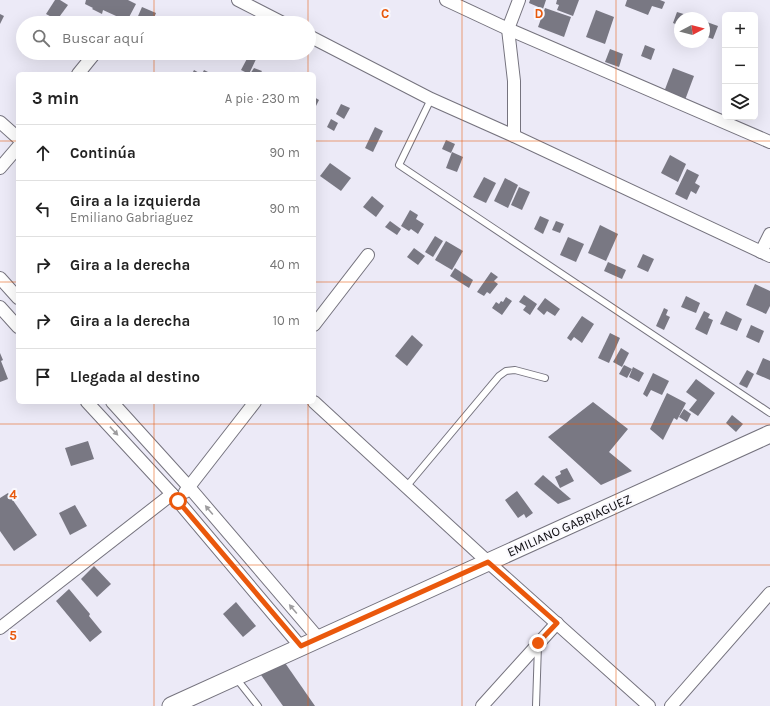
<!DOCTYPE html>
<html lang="es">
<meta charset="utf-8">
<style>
:root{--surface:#fff;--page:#f6f6f6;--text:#222;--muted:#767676;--line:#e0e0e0}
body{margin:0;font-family:Karla,sans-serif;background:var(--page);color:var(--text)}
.controls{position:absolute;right:12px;top:12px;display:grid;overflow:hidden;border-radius:6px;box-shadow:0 4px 16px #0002}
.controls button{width:36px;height:36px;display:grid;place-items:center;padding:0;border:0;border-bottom:1px solid var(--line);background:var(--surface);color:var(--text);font:20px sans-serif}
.compass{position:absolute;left:674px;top:12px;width:36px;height:36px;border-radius:50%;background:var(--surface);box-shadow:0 4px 16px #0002;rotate:83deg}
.stop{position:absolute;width:12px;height:12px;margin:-9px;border:3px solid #ea580c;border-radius:50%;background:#fff}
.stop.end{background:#ea580c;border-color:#fff;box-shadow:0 1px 4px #0008}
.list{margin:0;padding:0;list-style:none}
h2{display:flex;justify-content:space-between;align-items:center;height:52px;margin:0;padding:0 16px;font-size:17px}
h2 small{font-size:13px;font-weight:400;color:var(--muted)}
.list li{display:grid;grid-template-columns:26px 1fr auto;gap:12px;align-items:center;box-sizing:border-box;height:56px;padding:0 16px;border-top:1px solid var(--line)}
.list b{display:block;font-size:15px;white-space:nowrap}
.list p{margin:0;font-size:13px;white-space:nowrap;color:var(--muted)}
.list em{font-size:13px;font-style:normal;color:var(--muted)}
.icon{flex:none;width:22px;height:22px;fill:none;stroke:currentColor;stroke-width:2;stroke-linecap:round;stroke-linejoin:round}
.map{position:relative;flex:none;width:770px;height:706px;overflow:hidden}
.search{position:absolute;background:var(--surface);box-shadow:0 4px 16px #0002;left:16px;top:16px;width:300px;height:44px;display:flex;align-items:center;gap:10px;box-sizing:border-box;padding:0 14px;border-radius:22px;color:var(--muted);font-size:15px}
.panel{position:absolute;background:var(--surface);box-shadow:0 4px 16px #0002;left:16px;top:72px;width:300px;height:332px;border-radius:6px}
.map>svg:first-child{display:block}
.building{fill:#797883}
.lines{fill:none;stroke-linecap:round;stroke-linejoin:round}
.lane-casing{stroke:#75737e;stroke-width:8}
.street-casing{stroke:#75737e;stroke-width:14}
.secondary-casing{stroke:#75737e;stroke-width:19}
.lane{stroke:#fff;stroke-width:6}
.street{stroke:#fff;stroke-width:12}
.secondary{stroke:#fff;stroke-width:17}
.oneway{fill:#9e9d9f}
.route{stroke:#ea580c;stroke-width:5}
.grid{fill:none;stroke:#e8590c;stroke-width:1;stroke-opacity:0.55}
.labels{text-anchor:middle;stroke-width:4;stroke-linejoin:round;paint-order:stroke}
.street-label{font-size:13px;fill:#0c0b0f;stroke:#f9f8fd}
.grid-label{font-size:13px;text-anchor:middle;font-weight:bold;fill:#e8590c;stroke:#f9f8fd;stroke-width:4;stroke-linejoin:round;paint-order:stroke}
</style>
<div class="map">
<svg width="770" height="706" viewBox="0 0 770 706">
<rect width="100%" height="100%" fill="#eceaf7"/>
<g class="building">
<path d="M55,0H60L68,5L57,20L46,14Z"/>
<path d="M86,0H128L136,4L127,21L103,10L102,14L92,9L93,8L85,4Z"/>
<path d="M530,0H546L543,9L529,3Z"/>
<path d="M557,0H579L573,16L557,10L559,5L556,4Z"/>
<path d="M627,0H660L665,2L662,9L652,6L648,15L625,6Z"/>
<path d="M142,7L156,13L152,23H135Z"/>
<path d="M545,8L571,17L564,37L538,27Z"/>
<path d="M596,10L614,17L605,44L586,37Z"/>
<path d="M677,12L687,15L686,18H680V26L673,23Z"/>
<path d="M0,14L4,16L0,24Z"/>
<path d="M175,17L189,23H172Z"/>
<path d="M704,21L718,26L713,39L704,36Z"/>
<path d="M645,45L655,49L651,60L641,56Z"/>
<path d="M610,49L623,54L619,67L605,62Z"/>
<path d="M250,53L257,57L249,74H244L245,72L241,70Z"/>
<path d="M254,68L262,71L260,74H250Z"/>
<path d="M673,68L694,76L685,100L664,92Z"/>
<path d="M194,70L201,74H192Z"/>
<path d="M204,70L212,74H202Z"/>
<path d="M314,97L319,100L314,110Z"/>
<path d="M341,104L350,108L344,119L336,114Z"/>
<path d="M331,119L338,123L334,131L327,127Z"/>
<path d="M375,127L383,131L373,152L365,148Z"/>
<path d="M446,140L455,144L451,153L442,149Z"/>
<path d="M452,152L463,157L457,172L446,168Z"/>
<path d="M670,155L686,164L678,182L661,173Z"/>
<path d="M330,163L351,178L341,191L320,176Z"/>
<path d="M687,169L699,175L695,183L700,186L696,194L691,191L687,200L675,194Z"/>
<path d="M484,177L496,183L486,203L473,197Z"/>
<path d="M505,178L518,185L508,208L494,201Z"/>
<path d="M519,187L530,192L522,210L511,205Z"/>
<path d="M372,196L384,206L376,217L363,207Z"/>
<path d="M410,210L418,215L416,219L424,224L418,234L411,229L409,231L401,226Z"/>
<path d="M540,216L549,220L543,234L534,229Z"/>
<path d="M390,221L401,229L397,235L385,227Z"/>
<path d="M556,221L564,224L560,233L552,230Z"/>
<path d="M600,225L618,234L606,261L588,253Z"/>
<path d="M435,236L443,241L433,257L425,252Z"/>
<path d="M568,237L584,244L576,262L560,255Z"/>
<path d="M446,241L463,251L452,270L435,260Z"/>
<path d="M414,248L425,256L418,265L407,257Z"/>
<path d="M643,254L654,259L648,272L637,267Z"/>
<path d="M608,262L626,270L622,279L604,271Z"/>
<path d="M455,268L473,280L469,288L450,276Z"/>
<path d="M491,272L498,277L494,281L498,284L490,294L487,292L484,296L477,292Z"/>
<path d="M755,284L770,291V306L766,314L746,305Z"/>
<path d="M524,295L537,304L530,315L523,310L526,306L519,302Z"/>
<path d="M686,296L700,303L696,313L681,307Z"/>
<path d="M506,297L512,301L502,315L492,308L496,302L499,304L501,301L503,302Z"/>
<path d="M545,298L560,309L555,316L547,311L544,315L537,309Z"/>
<path d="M664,308L668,310L666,315L670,317L664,330L656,326Z"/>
<path d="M704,311L710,314L708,318L713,320L707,335L695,329Z"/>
<path d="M726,311L742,319L737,331L720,324Z"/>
<path d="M582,316L594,324L582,343L574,337L571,341L567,338Z"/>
<path d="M751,325L764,331L759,343L746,337Z"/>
<path d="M610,333L620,338L609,363L598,358Z"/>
<path d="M412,335L423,345L407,366L395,356Z"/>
<path d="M621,348L629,353L622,367L613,362Z"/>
<path d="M0,353L3,360L1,361L8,379L0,382Z"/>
<path d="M763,358L770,361V380L756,374Z"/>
<path d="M624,365L632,369L627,378L619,374Z"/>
<path d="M633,367L644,373L639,382L629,377Z"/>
<path d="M747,370L754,374L747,388L739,384Z"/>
<path d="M653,373L669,381L662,395L651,390L647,397L643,394Z"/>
<path d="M696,379L715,393L698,416L689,410L697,400L686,392Z"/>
<path d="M667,393L686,403L677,420L674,418L663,440L650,429Z"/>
<path d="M593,402L628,429L609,452L632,471L601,485L548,437Z"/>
<path d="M684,409L691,414L687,422L679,417Z"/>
<path d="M732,415L743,424L736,432L726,423Z"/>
<path d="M88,441L94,459L71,466L65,448Z"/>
<path d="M567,468L574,481L560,488L555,477L561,474L560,471Z"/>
<path d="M543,475L571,499L558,504L534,484Z"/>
<path d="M517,491L533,513L526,518L524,514L518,518L505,500Z"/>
<path d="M8,493L37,535L14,551L0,531V498Z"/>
<path d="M75,505L87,526L70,535L59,513Z"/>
<path d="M94,566L111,584L97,597L81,579Z"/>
<path d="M69,589L90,614L89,616L102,632L90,642L56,601Z"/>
<path d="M236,602L256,626L243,637L223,614Z"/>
<path d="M283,660L315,706H283L261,675Z"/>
</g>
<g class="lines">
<g class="lane-casing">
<g id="lane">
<path d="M431,99L399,165L770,413"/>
<path d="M406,487L499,376L506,371L515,370L545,378"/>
<path d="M236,678L258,706"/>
<path d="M536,706L538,645"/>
</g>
</g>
<g class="street-casing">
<g id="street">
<path d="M238,0L283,23"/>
<path d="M446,0L508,29L770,142"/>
<path d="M309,36L431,99L514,136L770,256"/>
<path d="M78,74L95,53"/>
<path d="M0,122L18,138"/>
<path d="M514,136V81L508,29L519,0"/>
<path d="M0,168L18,147"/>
<path d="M761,252L770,234"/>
<path d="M0,278L18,298"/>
<path d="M0,307L18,327"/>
<path d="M314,325L368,255"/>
<path d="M87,402L172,494L301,647"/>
<path d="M112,402L189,487L319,639"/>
<path d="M314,402L488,562L649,706"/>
<path d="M185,492L255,402"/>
<path d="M0,628L172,494"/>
<path d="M482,706L557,623"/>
<path d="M671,706L770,593"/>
</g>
</g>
<g class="secondary-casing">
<path id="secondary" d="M171,706L770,434"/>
</g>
<use href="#lane" class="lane"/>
<use href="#street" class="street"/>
<use href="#secondary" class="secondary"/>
</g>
<defs><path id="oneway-solid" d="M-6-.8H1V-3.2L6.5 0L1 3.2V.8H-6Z"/></defs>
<g class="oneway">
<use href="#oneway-solid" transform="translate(114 431) rotate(47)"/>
<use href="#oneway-solid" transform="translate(209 510) rotate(-130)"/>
<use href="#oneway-solid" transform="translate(293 609) rotate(-130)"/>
</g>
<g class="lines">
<path class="route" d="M178,501L301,646L488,562L557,623L538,643"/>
</g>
<path class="grid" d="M154,0V23M308,0V23M462,0V706M616,0V706M154,53V74M308,53V74M0,141H18M314,141H770M0,282H18M314,282H770M154,402V706M308,402V706M0,424H770M0,565H770"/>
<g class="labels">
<g class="street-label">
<text transform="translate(569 525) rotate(-24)" y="5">EMILIANO GABRIAGUEZ</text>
</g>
</g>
<g class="grid-label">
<text x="385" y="18">C</text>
<text x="539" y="18">D</text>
<text x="13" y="499">4</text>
<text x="13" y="640">5</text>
</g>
</svg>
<div class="controls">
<button>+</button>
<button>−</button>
<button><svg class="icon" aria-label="layers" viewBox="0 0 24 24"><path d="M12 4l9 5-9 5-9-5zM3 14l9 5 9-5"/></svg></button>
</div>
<svg class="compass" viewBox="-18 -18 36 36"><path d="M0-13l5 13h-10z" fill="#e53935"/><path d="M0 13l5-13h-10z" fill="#767676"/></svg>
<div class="stop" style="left:178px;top:501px"></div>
<div class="stop end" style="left:538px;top:643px"></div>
<div class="search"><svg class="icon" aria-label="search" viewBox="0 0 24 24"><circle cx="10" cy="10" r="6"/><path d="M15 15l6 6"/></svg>Buscar aquí</div>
<section class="panel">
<h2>3 min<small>A pie · 230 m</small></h2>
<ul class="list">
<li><svg class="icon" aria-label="ahead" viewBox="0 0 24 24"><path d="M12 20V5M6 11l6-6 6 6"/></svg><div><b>Continúa</b></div><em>90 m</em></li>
<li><svg class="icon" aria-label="left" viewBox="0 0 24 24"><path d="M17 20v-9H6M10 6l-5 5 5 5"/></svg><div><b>Gira a la izquierda</b><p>Emiliano Gabriaguez</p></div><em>90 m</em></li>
<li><svg class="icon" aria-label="right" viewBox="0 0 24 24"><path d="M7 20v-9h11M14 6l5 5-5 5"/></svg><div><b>Gira a la derecha</b></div><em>40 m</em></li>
<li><svg class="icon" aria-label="right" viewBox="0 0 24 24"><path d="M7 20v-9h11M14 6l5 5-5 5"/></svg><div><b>Gira a la derecha</b></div><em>10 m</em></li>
<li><svg class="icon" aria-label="arrive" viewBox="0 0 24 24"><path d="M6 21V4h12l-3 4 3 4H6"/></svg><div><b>Llegada al destino</b></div></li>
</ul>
</section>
</div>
